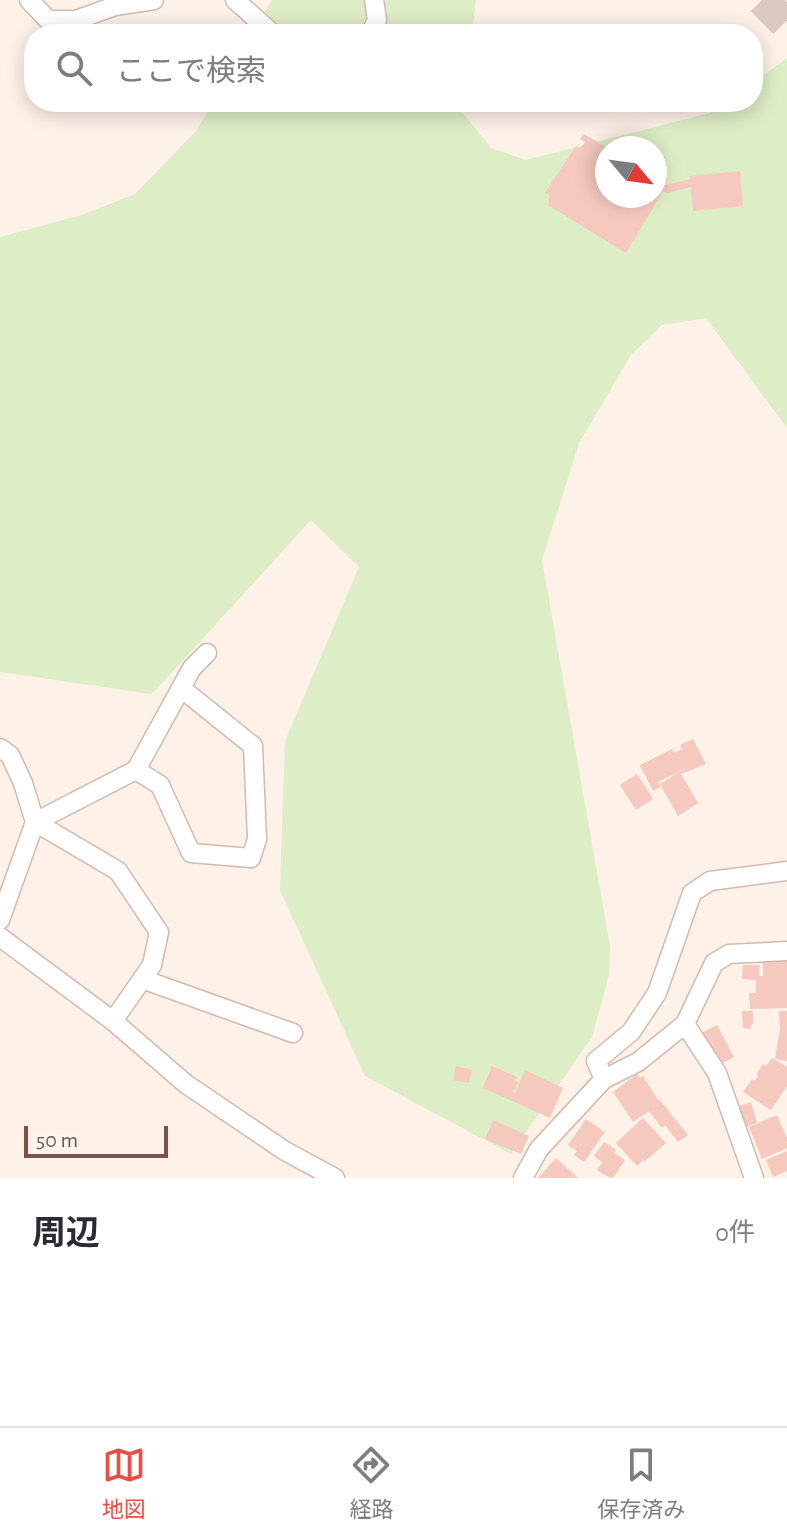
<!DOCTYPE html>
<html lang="ja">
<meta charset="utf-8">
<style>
:root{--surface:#fff;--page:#f2f2f3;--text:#2b2b33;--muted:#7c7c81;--line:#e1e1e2;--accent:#ef4c46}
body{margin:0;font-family:"Alegreya Sans","Noto Sans JP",sans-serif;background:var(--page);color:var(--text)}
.compass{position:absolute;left:595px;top:136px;width:72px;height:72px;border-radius:50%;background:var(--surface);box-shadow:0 4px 20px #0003;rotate:119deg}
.scale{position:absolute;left:24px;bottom:20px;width:144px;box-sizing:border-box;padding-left:8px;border:4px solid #7a5249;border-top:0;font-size:22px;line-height:28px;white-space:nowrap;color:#7a5249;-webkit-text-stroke:6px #fff6f0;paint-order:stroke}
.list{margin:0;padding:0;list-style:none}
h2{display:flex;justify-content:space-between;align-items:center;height:104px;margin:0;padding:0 32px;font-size:34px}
h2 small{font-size:26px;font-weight:400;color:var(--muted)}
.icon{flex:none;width:44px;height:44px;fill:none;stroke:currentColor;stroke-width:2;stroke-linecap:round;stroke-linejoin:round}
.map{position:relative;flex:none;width:787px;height:1178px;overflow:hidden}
.search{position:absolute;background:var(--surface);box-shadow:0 4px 20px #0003;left:24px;right:24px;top:24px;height:88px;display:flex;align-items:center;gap:20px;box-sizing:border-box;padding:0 28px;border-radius:32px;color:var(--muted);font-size:30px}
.sheet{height:248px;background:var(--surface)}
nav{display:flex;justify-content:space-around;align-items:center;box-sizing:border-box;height:112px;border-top:2px solid var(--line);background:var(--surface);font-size:22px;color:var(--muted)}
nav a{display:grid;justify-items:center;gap:4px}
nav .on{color:var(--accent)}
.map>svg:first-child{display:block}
.green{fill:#ddedc5;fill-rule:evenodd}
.building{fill:#f5c9be}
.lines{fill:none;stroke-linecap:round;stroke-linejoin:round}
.highway-tunnel{stroke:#ddc9c0;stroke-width:32;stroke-dasharray:32 16;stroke-linecap:butt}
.street-casing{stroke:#d4b9af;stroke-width:21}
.street{stroke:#fff;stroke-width:18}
</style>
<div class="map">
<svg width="787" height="1178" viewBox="0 0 787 1178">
<rect width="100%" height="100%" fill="#fef1e8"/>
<g class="green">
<path d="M272,0H476L472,34H252Z"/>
<path d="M787,58V428L706,318L662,325L631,355L579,443L542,560L610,946L609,975L592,1037L511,1154L365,1076L280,890L285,741L359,567L311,520L152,694L0,672V237L82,215L135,194L197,130L213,102H463L462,112L491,148L526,160L710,113L726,102H753V83ZM607,148H655V196H607Z"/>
</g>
<g class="building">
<path d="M584,134L607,148V196H655V179L666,185L690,179V176L740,171L743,206L693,211L691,187L667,193L663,191L626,253L548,205L550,195L545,193L576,146L581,148L585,142L580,139Z"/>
<path d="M693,739L706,764L681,774L698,803L678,816L660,784L686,768L658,782L661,787L653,791L640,765L672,749L674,753L682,749L680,745Z"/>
<path d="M637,774L653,799L636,810L620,785Z"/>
<path d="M763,961H787V1008L750,1009L749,993H756V980L742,979L743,965H760L759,976H763Z"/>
<path d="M742,1011H753V1023L750,1029L743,1028Z"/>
<path d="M779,1011H787V1061L775,1059L780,1029Z"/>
<path d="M717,1025L734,1057L719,1065L701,1033Z"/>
<path d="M772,1058L787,1067V1086L771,1110L743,1092L752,1079L755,1081L758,1076L756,1075L763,1064L766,1066Z"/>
<path d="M456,1066L472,1070L469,1083L453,1080Z"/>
<path d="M492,1066L517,1077L515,1081L518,1083L513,1092L515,1093L525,1070L563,1088L550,1118L483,1088Z"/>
<path d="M637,1074L640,1078L643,1076L658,1100L659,1099L688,1135L678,1142L665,1125L662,1128L649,1111L633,1122L613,1092Z"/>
<path d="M751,1102L757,1123L743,1128L736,1107Z"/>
<path d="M777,1115L787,1138V1148L762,1159L749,1127Z"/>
<path d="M643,1118L666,1143L644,1162L643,1160L637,1166L616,1143Z"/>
<path d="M586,1119L605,1132L584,1162L574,1155L577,1151L568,1145Z"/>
<path d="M493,1120L529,1136L521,1154L485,1139Z"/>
<path d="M604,1142L616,1150L614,1153L625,1160L613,1178H610L597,1170L602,1162L594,1156Z"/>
<path d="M787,1151V1171L773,1177L766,1160Z"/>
<path d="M556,1158L578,1178H538Z"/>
</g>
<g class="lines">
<path class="highway-tunnel" d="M762,0L787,25"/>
<g class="street-casing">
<g id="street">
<path d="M29,0L48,20H76L115,6L154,0"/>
<path d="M235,0L273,34"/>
<path d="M370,34L377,20L374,0"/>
<path d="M0,748L10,755L23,783L35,822L118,871L159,932L152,965L113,1021"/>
<path d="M136,770L160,785L191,853L251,858L257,839L253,746L181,688"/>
<path d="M0,920L35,822L136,770L192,668L207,653"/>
<path d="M0,937L113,1021L186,1084L285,1151L335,1178"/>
<path d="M142,979L293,1033"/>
<path d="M685,1024L717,1073L754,1178"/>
<path d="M604,1079L596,1061L631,1032L657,993L692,893L710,881L787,871"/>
<path d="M523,1178L539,1149L604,1079L638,1062L685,1024L714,963L729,954L787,951"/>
</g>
</g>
<use href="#street" class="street"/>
</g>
</svg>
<svg class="compass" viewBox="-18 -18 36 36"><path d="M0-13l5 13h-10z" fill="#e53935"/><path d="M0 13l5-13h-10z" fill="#7c7c81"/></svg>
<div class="scale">50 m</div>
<div class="search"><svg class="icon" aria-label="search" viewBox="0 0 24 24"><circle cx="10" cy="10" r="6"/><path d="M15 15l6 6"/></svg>ここで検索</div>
</div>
<section class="sheet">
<h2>周辺<small>0件</small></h2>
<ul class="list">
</ul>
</section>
<nav>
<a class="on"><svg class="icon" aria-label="map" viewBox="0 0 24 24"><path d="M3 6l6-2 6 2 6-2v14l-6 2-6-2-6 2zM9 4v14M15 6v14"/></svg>地図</a>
<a><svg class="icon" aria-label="directions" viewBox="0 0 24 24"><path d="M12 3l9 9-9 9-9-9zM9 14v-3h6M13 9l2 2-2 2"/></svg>経路</a>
<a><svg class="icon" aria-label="saved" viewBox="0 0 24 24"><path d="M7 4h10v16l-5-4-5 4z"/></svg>保存済み</a>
</nav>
